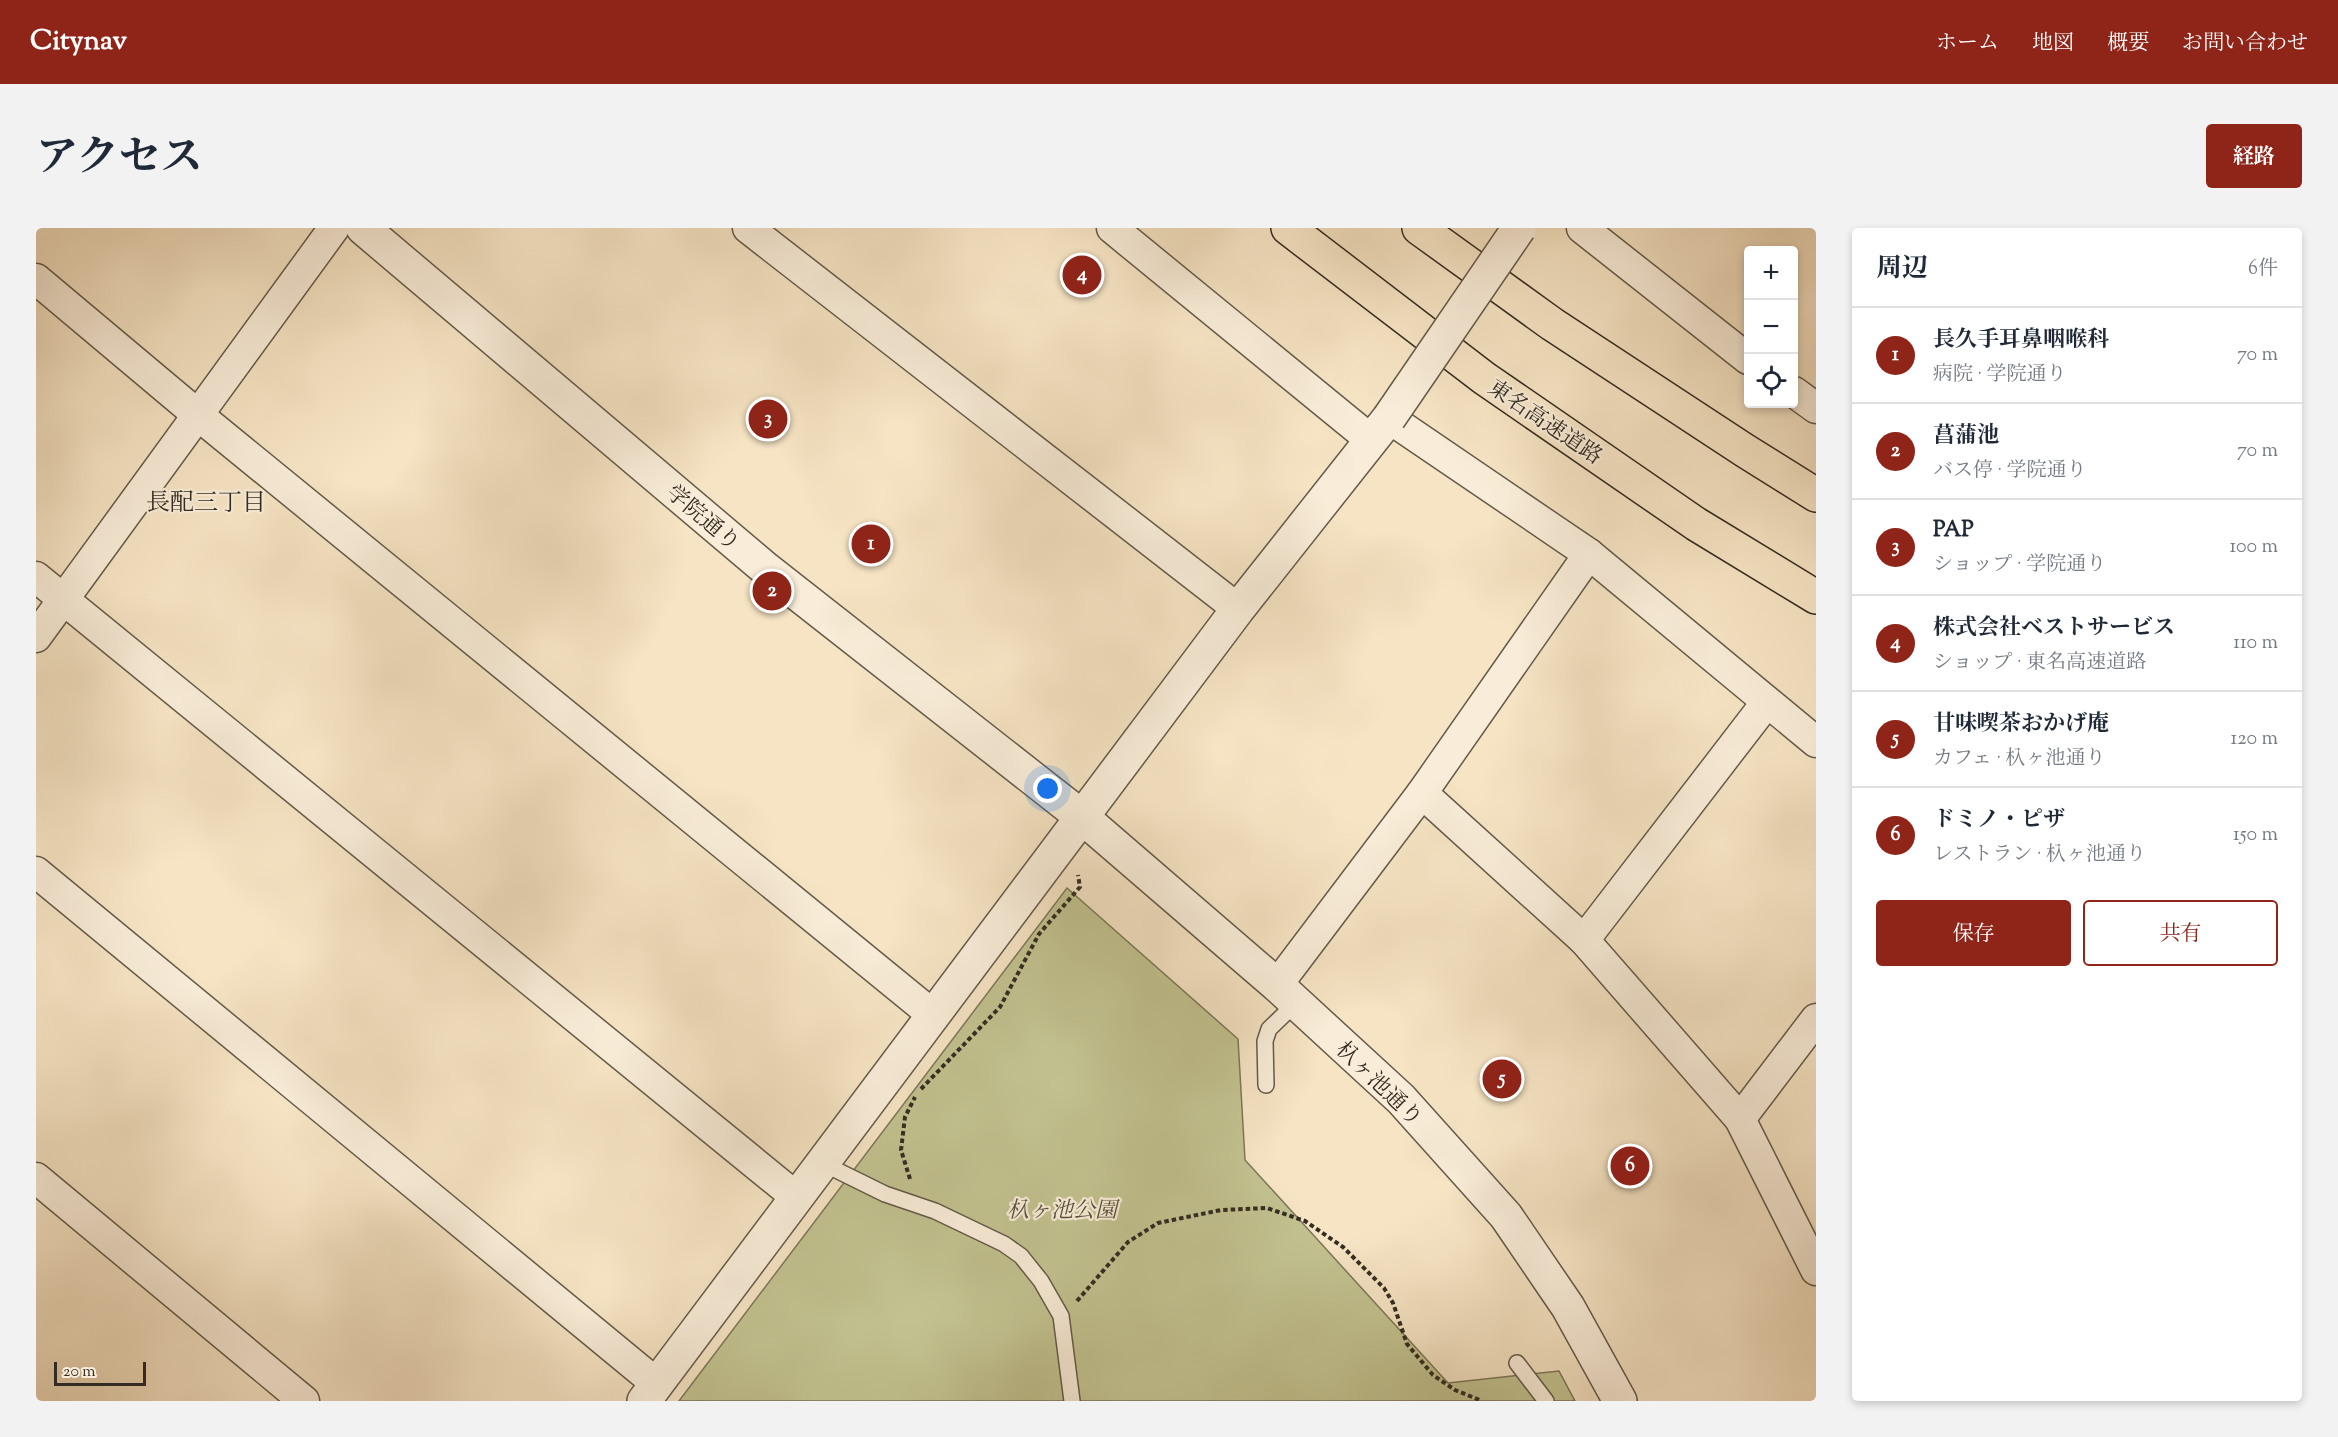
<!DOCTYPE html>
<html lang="ja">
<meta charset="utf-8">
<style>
:root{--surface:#fff;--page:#f2f2f3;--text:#1f2937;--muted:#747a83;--line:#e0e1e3;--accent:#8f2418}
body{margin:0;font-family:"Sorts Mill Goudy","Noto Serif JP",serif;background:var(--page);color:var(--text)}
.controls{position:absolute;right:18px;top:18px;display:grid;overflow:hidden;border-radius:6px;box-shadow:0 3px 9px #0003}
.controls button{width:54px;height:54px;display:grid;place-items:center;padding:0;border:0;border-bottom:2px solid var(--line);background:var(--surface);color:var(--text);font:30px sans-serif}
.scale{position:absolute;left:18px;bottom:15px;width:92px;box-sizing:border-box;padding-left:6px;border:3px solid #342c22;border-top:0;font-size:16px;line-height:21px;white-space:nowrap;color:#342c22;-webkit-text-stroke:4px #f9edd9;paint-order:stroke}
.you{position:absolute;left:1012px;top:561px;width:21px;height:21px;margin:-15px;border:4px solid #fff;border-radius:50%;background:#1a73e8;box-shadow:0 0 0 9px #1a73e833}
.badge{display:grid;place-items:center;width:39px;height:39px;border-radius:50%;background:var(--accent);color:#fff;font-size:20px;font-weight:700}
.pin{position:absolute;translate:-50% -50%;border:3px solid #fff;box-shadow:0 2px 6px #0006}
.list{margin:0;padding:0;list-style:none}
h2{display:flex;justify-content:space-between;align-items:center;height:78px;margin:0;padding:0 24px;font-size:26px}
h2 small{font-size:20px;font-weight:400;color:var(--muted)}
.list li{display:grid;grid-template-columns:39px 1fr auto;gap:18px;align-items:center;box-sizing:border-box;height:96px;padding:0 24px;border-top:2px solid var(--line)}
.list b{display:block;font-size:22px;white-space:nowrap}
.list p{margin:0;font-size:20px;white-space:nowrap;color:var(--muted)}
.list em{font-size:20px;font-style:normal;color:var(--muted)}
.actions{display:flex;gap:12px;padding:18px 24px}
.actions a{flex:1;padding:14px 0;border:2px solid var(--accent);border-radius:6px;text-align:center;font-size:21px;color:var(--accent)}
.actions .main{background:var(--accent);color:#fff}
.icon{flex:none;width:33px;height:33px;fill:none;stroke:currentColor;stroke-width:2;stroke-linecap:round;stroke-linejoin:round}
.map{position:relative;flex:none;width:1780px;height:1173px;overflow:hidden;border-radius:6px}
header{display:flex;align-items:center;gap:36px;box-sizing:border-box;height:84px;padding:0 30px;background:var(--accent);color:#fff}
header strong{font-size:28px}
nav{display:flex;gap:33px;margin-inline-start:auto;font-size:21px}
.intro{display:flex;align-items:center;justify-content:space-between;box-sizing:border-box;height:144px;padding:0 36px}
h1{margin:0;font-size:42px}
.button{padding:15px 27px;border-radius:6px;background:var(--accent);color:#fff;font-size:21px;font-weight:700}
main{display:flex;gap:36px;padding:0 36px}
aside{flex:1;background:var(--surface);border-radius:6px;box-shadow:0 3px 9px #0003}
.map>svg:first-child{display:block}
.green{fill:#c2c290;stroke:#7b7759;stroke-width:1.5}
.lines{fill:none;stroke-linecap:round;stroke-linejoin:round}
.service-casing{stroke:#645a4a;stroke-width:18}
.minor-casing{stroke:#645a4a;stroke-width:33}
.tertiary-casing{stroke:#645a4a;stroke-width:36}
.motorway-casing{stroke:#342c22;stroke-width:36}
.path{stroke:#342c22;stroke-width:4;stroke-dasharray:4.5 3;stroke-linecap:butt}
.service{stroke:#f9edd9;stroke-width:15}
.minor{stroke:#f9edd9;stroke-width:30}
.tertiary{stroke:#f9edd9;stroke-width:33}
.motorway{stroke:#f6e4c4;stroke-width:33}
.tertiary-bridge-casing{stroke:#645a4a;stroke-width:36;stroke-linecap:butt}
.tertiary-bridge{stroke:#f9edd9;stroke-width:33}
.labels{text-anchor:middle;stroke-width:4.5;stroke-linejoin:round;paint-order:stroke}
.street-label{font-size:22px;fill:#342c22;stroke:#f9edd9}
.park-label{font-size:22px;font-style:italic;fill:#58523e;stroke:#f9edd9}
.neighbourhood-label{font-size:24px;fill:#342c22;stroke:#f9edd9}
</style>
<header>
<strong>Citynav</strong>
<nav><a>ホーム</a><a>地図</a><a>概要</a><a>お問い合わせ</a></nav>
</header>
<div class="intro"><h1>アクセス</h1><a class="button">経路</a></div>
<main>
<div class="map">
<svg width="1780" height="1173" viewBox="0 0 1780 1173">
<rect width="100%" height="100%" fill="#f6e4c4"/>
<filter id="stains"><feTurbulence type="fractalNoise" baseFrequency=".00333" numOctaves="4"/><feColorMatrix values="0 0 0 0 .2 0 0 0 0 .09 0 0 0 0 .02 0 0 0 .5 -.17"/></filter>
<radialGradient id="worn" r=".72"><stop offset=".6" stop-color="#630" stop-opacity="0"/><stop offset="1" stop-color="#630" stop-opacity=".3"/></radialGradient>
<path class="green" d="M1031,660L1202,811L1209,932L1412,1155L1523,1143L1539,1173H643Z"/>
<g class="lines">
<g class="service-casing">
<g id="service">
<path d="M1230,857L1229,813L1233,801L1260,775"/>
<path d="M786,935L849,966L899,983L968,1016L985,1028L1005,1053L1025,1088L1036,1173"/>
<path d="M1481,1135L1510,1173"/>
</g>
</g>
<g class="minor-casing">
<g id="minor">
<path d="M712,0L1202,381"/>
<path d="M1076,0L1335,212"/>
<path d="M1546,0L1712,131"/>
<path d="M0,51L162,187L897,787"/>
<path d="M1758,164L1780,180"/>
<path d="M1353,190L1553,326L1780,514"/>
<path d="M0,349L760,969"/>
<path d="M0,409L298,0"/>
<path d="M1386,565L1548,712L1704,891L1780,1042"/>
<path d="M0,644L621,1156"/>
<path d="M1548,712L1731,474"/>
<path d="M1241,757L1386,565L1553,326"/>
<path d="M1704,891L1780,791"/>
<path d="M0,950L268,1173"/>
</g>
</g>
<g class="tertiary-casing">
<g id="tertiary">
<path d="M327,0L730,341L1046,589L1241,757L1365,871L1470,988L1532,1079L1584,1173"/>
<path d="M608,1173L1202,381L1353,190"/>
</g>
</g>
<g class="motorway-casing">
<g id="motorway">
<path d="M1252,0L1448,150L1660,296L1780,369"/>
<path d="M1383,0L1516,96L1708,222L1780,267"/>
</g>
</g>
<g class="path">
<path d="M885,861L964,779L1003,706L1044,659L1042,647"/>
<path d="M874,951L865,922L869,889L879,869"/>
<path d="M1041,1073L1092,1014L1122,995L1185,982L1231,980L1269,993L1307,1019L1348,1060L1357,1075L1371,1116L1397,1147L1419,1162L1446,1173"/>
</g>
<use href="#service" class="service"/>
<use href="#minor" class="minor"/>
<use href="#tertiary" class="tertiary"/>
<use href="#motorway" class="motorway"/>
<g class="tertiary-bridge-casing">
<path id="tertiary-bridge" d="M1353,190L1483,0"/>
</g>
<use href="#tertiary-bridge" class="tertiary-bridge"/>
</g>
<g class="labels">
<g class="street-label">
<text transform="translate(1510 193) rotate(34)" y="8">東名高速道路</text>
<text transform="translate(668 289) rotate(40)" y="8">学院通り</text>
<text transform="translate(1344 855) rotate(44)" y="8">杁ヶ池通り</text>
</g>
<g class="park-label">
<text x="1026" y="989">杁ヶ池公園</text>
</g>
<g class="neighbourhood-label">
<text x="170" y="282">長配三丁目</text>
</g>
</g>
<rect width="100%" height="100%" filter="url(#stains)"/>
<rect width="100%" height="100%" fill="url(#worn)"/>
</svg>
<div class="controls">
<button>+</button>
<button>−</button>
<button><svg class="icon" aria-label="locate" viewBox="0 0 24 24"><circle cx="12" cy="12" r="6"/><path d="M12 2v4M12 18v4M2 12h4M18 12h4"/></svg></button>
</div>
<div class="scale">20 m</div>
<div class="you"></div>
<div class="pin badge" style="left:835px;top:316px">1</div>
<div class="pin badge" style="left:736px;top:363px">2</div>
<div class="pin badge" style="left:732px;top:191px">3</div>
<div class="pin badge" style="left:1046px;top:47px">4</div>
<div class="pin badge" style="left:1466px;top:851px">5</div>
<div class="pin badge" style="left:1594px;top:938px">6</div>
</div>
<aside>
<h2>周辺<small>6件</small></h2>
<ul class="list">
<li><span class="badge">1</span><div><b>長久手耳鼻咽喉科</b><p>病院 · 学院通り</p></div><em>70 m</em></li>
<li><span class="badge">2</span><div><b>菖蒲池</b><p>バス停 · 学院通り</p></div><em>70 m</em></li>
<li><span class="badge">3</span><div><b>PAP</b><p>ショップ · 学院通り</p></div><em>100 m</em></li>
<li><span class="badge">4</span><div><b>株式会社ベストサービス</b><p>ショップ · 東名高速道路</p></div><em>110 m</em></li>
<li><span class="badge">5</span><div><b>甘味喫茶おかげ庵</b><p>カフェ · 杁ヶ池通り</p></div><em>120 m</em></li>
<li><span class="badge">6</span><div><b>ドミノ・ピザ</b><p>レストラン · 杁ヶ池通り</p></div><em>150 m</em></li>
</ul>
<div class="actions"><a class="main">保存</a><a>共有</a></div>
</aside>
</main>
